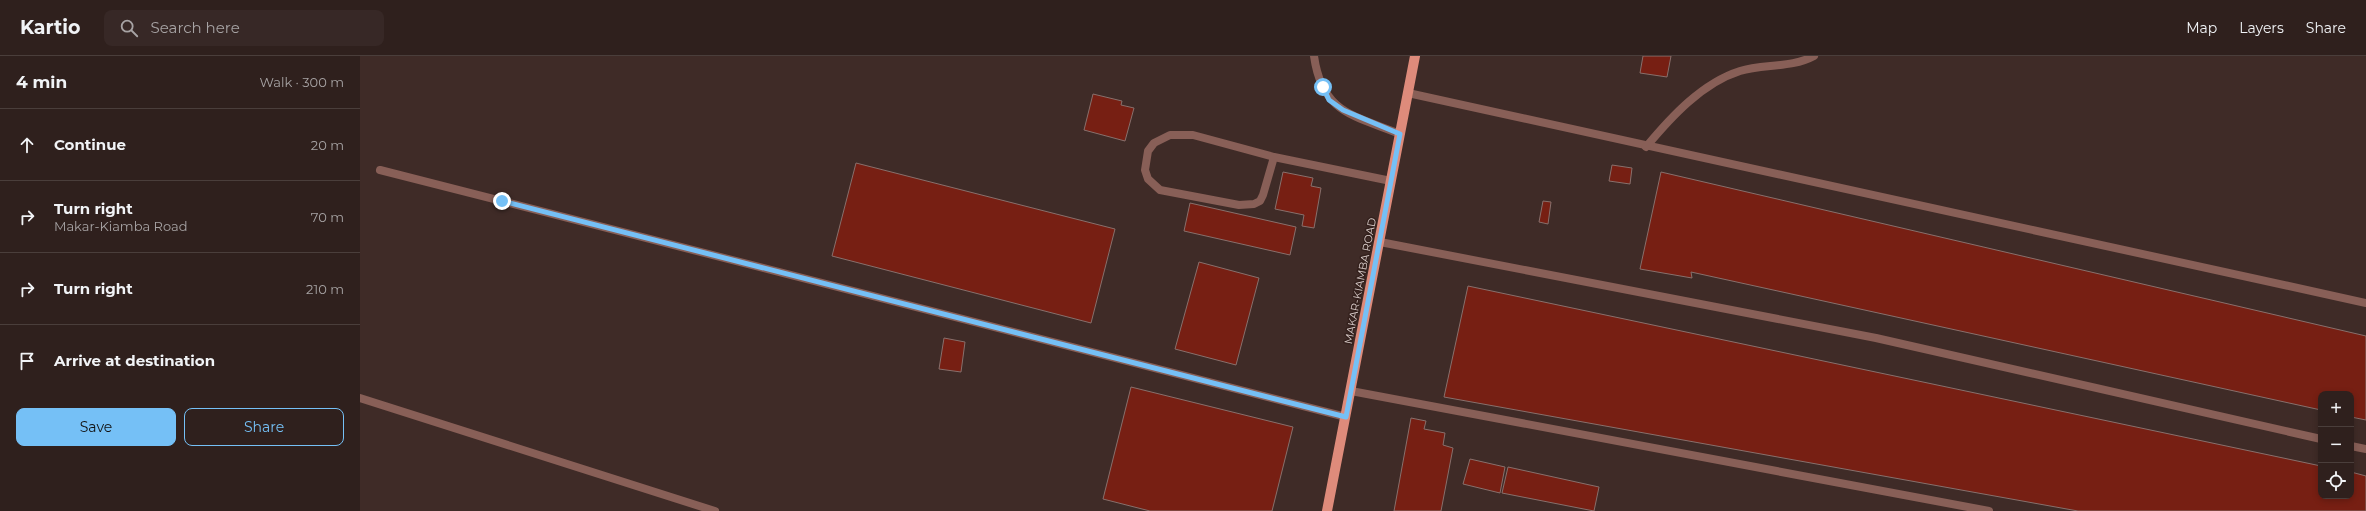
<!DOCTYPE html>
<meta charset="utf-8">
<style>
:root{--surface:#2f201d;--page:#372826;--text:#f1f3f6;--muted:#a7a3a4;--line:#4a3e3b;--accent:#75c0f6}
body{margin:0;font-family:Montserrat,sans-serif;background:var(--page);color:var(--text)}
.controls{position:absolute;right:12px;bottom:12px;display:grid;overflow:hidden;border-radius:8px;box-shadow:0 2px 6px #0003}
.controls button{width:36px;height:36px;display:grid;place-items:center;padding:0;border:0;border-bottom:1px solid var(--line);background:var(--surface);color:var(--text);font:20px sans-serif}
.stop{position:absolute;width:12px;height:12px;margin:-9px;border:3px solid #75c0f6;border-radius:50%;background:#fff}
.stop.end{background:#75c0f6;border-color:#fff;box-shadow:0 1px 4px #0008}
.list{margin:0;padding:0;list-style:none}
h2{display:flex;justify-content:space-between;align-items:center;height:52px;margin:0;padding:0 16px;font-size:17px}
h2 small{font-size:13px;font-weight:400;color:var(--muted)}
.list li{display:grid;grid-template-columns:26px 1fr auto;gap:12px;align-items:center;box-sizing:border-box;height:72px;padding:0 16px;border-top:1px solid var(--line)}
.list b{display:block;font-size:15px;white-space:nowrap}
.list p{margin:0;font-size:13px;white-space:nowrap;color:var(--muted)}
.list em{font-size:13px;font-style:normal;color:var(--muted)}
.actions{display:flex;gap:8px;padding:12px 16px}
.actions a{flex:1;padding:9px 0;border:1px solid var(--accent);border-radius:8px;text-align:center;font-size:14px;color:var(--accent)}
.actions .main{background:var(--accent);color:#111}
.icon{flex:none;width:22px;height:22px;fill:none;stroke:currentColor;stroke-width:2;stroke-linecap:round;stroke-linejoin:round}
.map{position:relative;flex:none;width:2006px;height:455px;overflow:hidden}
header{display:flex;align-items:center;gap:24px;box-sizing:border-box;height:56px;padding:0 20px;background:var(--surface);border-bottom:1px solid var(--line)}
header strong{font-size:19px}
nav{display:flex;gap:22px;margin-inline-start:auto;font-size:14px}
.search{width:280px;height:36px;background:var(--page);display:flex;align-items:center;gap:10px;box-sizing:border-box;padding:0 14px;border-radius:8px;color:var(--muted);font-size:15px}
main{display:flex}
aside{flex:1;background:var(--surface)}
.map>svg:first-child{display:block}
.building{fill:#771f13;stroke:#88706c}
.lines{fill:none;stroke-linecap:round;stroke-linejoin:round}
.service{stroke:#885f57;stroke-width:8}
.minor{stroke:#885f57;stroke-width:8}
.primary{stroke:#de8b7b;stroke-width:10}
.route{stroke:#75c0f6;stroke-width:5}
.labels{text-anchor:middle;stroke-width:3;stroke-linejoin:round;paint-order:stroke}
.street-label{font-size:11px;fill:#dccfcc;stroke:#34211d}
</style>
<header>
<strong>Kartio</strong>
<div class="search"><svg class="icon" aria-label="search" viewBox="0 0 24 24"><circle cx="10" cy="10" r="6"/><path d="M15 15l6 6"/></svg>Search here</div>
<nav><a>Map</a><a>Layers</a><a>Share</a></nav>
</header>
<main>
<aside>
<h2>4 min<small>Walk · 300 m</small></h2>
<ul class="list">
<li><svg class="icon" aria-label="ahead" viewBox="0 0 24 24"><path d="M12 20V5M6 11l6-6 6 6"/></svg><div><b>Continue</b></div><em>20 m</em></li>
<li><svg class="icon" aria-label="right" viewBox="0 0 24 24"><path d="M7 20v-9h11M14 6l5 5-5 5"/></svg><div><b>Turn right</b><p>Makar-Kiamba Road</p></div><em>70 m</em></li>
<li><svg class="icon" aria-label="right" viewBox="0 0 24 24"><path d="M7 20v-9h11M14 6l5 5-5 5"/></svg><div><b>Turn right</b></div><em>210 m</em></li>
<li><svg class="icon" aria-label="arrive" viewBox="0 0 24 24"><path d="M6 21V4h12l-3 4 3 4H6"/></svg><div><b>Arrive at destination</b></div></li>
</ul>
<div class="actions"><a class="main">Save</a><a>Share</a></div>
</aside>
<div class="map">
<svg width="2006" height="455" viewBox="0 0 2006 455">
<rect width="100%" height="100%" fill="#3f2b27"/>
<g class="building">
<path d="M1283,0H1311L1307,21L1280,17Z"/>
<path d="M733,38L762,45L761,49L774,52L765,85L724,74Z"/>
<path d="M496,107L755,173L731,267L472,200Z"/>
<path d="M1252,109L1272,112L1270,128L1249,125Z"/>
<path d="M923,116L953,122L951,130L961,132L954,172L942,170L944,159L915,153Z"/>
<path d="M1301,116L2006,280V364L1991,361V338H1961V354L1331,216L1332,222L1280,213Z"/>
<path d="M1183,145L1191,146L1188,168L1179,166Z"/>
<path d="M830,147L936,171L930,199L824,175Z"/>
<path d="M839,206L899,222L876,309L815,293Z"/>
<path d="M1108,230L1961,410V440H1991V416L2006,420V455H1718L1084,341Z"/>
<path d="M584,282L605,286L601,316L579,313Z"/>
<path d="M771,331L933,371L912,455H790L743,443Z"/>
<path d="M1051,362L1066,365L1064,373L1085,377L1083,389L1093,392L1081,455H1034Z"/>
<path d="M1110,403L1145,411L1140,437L1103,428Z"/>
<path d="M1148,411L1239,431L1234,455L1142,437Z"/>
</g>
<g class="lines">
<g class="service">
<path d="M954,0C962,57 993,59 1040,78"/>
<path d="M914,101L903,139L900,145L894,148L879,149L800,134L788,123L785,114L788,95L794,87L810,79H833L914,101L1031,125"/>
<path d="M20,114L986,361"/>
<path d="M1020,186L1516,282L1961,383"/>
<path d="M0,342L355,455"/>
<path d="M1991,390L2006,393"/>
</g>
<g class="minor">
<path d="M1048,37L2006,247"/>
<path d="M1286,91C1311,61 1342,27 1380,15C1403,8 1432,12 1454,0"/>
<path d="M991,335L1629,455"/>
</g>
<path class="primary" d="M967,455L1055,0"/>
</g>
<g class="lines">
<path class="route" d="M142,145L986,361L1040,78L983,54L969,44L963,31"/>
</g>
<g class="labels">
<g class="street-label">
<text transform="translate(1000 225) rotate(-79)" y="4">MAKAR-KIAMBA ROAD</text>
</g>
</g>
</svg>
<div class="controls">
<button>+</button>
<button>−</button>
<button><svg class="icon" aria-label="locate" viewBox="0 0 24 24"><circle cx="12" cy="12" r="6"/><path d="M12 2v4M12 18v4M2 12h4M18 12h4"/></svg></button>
</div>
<div class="stop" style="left:963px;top:31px"></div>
<div class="stop end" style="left:142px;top:145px"></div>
</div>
</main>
